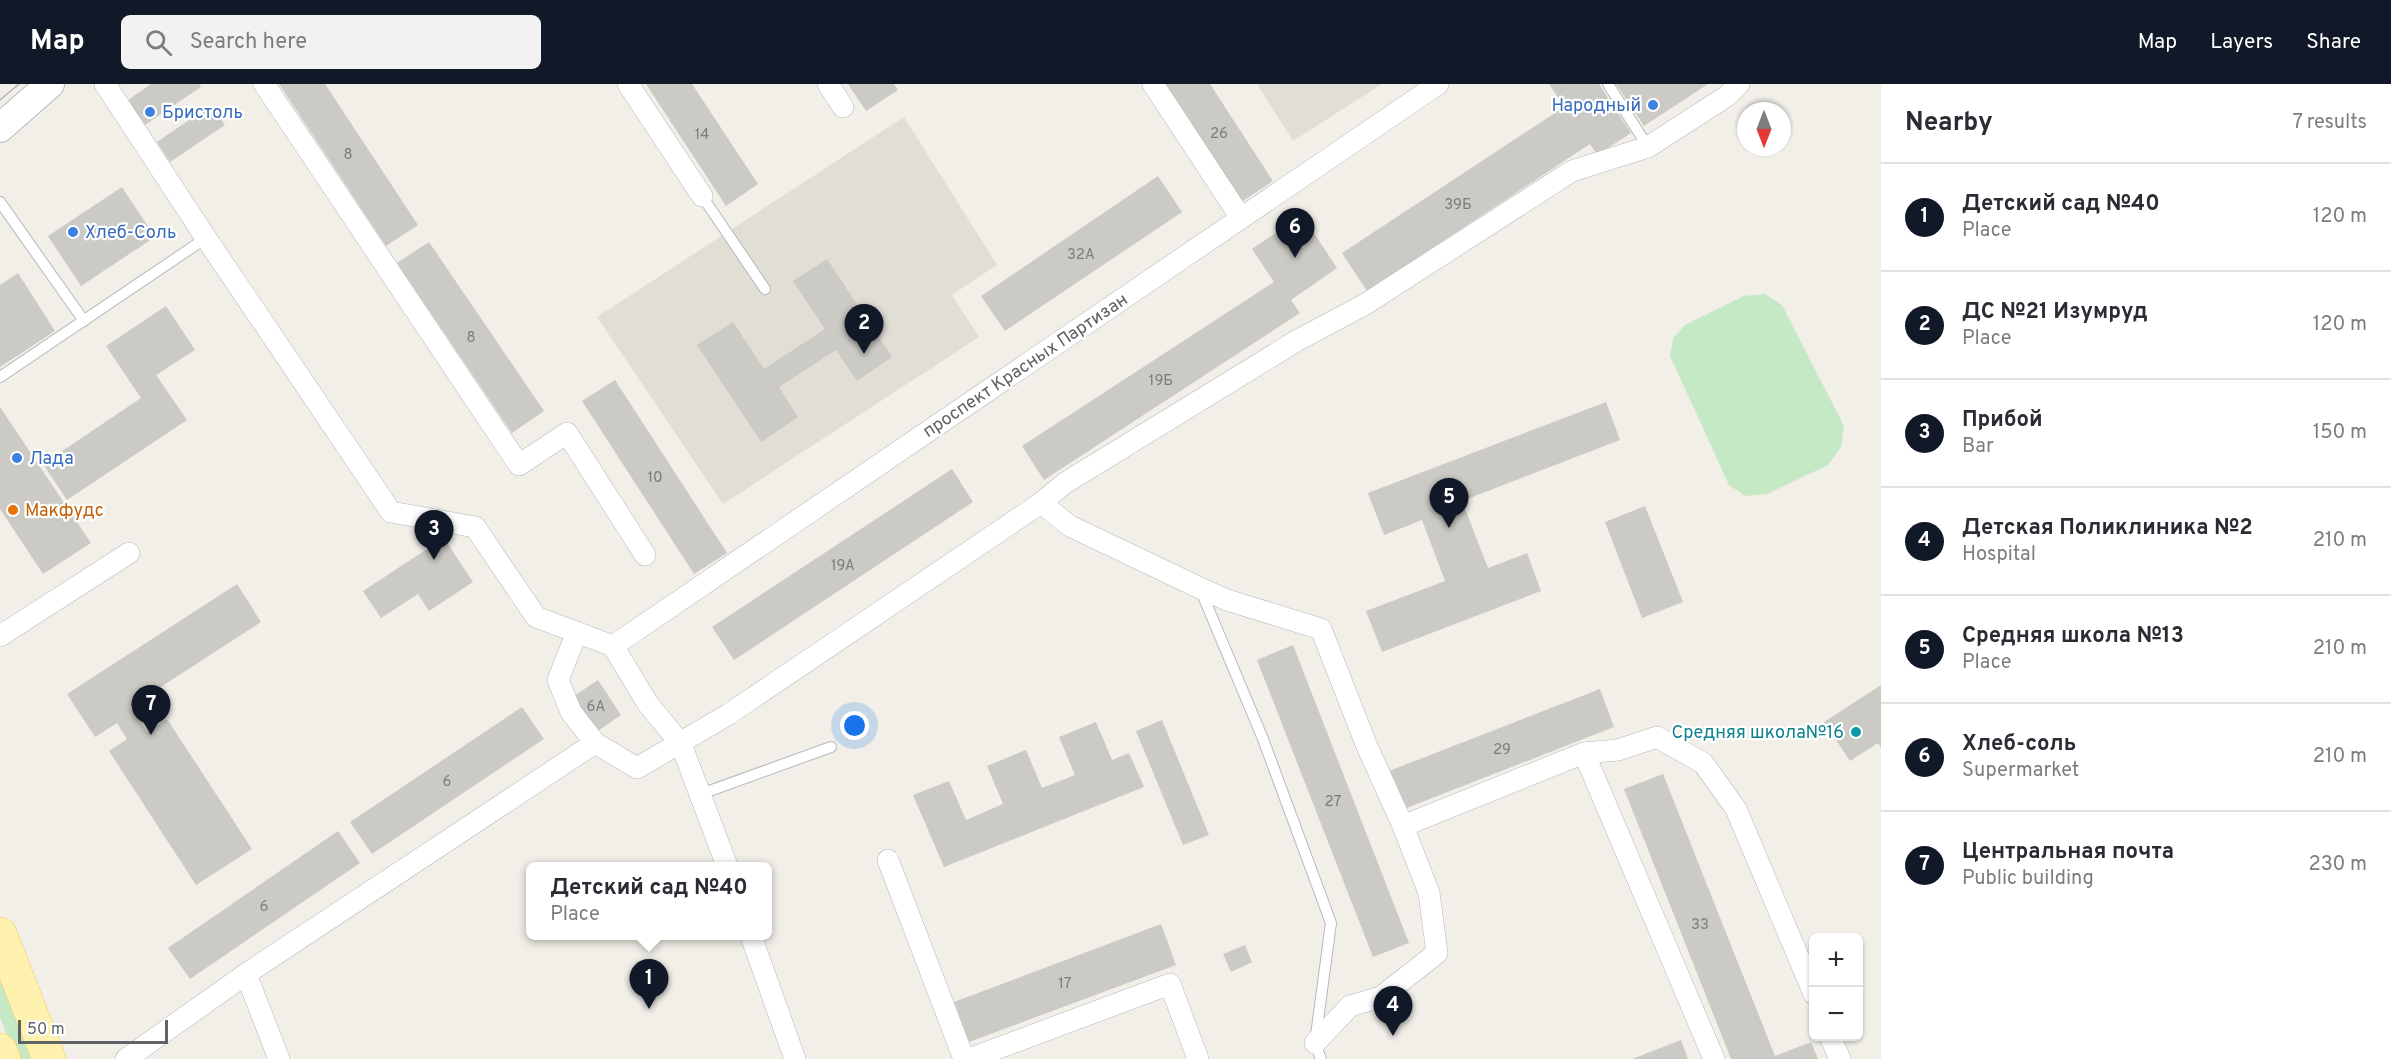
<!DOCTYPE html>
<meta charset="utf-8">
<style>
:root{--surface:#fff;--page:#f2f2f3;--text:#2b2b33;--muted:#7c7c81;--line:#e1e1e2;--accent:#111827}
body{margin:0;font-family:Overpass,sans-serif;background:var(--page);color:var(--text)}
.controls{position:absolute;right:18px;bottom:18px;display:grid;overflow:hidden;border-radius:9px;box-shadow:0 2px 4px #0004}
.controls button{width:54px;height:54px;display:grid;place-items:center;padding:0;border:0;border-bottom:2px solid var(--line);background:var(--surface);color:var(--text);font:30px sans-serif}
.compass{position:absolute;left:1737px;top:18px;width:54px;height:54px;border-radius:50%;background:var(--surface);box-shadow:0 2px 4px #0004;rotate:180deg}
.scale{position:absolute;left:18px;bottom:15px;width:150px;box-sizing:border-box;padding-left:6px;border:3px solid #5f6368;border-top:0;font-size:16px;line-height:21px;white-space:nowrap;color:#5f6368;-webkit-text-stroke:4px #fff;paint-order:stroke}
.you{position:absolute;left:855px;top:642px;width:21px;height:21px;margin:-15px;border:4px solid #fff;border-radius:50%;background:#1a73e8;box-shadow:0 0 0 9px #1a73e833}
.badge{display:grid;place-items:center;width:39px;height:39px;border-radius:50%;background:var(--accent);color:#fff;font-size:20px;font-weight:700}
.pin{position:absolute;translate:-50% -50px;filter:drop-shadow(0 2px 3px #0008)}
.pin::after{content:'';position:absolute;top:32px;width:21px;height:18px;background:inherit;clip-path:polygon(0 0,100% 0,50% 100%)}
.popup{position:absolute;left:526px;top:778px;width:246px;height:78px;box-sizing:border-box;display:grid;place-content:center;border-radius:9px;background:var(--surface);filter:drop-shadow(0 2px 4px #0005);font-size:20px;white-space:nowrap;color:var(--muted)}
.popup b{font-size:22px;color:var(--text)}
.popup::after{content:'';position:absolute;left:50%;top:100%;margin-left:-12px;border:12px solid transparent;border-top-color:var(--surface)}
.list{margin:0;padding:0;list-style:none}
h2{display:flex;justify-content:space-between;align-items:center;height:78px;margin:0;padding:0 24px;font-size:26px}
h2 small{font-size:20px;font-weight:400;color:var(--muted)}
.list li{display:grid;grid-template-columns:39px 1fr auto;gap:18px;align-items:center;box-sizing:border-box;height:108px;padding:0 24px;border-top:2px solid var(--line)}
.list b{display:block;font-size:22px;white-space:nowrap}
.list p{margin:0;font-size:20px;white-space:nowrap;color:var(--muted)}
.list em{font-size:20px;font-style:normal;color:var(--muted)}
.icon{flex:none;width:33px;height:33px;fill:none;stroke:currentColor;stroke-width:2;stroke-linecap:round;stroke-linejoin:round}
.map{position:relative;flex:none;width:1881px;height:975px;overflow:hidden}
header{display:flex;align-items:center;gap:36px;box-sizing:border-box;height:84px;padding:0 30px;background:var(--accent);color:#fff}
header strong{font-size:28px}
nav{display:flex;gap:33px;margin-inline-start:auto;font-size:21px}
.search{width:420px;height:54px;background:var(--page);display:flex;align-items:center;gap:15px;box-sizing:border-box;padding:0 21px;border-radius:9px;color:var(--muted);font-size:22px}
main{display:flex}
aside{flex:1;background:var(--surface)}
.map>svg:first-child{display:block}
.education{fill:#e1ded6}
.green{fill:#c5e8c5}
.building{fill:#cccac5}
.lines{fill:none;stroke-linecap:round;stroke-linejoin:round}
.lane-casing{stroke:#b5b8bc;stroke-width:12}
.street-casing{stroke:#b5b8bc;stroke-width:22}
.secondary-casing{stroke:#b6babf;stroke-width:30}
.primary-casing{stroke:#f2c960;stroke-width:34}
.lane{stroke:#fff;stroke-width:10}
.street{stroke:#fff;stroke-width:21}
.secondary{stroke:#fff;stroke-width:28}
.primary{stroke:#fff2af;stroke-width:33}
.tram{stroke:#b6b7b8;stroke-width:1.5}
.shop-dot{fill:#3f7fe0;stroke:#fff;stroke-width:2}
.food-dot{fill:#e8710a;stroke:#fff;stroke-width:2}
.culture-dot{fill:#0f9aa8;stroke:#fff;stroke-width:2}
.labels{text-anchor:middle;stroke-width:4.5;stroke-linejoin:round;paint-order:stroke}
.number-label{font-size:15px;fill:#7a7d7f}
.shop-label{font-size:18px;fill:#366cbe;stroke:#fff;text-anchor:start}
.street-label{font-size:18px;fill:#5f6368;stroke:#fff}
.food-label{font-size:18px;fill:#c56008;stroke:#fff;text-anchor:start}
.culture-label{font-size:18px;fill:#0d838f;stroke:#fff;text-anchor:end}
</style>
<header>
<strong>Map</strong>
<div class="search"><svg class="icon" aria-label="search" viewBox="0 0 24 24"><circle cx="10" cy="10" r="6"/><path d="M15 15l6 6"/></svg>Search here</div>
<nav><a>Map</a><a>Layers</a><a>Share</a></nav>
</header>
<main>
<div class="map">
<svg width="1881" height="975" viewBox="0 0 1881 975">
<rect width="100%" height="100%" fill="#f1efe8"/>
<g class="education">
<path d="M1257,0H1382L1293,57Z"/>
<path d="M904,33L997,181L952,211L979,253L723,420L597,233Z"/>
</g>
<g class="green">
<path d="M1765,210L1782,221L1844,342L1841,363L1828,381L1767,410L1745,412L1729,401L1670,272L1673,255L1685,241L1744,212Z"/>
<path d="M0,875L38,975H16L0,933Z"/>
</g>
<g class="building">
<path d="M151,0H199L201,3L145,41L128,16Z"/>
<path d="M279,0H325L418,141L386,162Z"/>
<path d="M646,0H692L758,100L726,122Z"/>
<path d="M848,0H894L898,6L866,27Z"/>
<path d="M1164,0H1210L1273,97L1241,118Z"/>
<path d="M1549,0H1599L1631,49L1597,71L1590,60L1367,207L1342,169L1564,23Z"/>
<path d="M1616,0H1708L1644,42Z"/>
<path d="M211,21L225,41L170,78L157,58Z"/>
<path d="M1158,92L1182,128L1005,247L981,212Z"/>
<path d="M122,103L155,153L81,202L48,152Z"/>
<path d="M1302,131L1337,184L1291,216L1300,229L1044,396L1022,362L1274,198L1252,165Z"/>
<path d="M429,158L544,327L512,349L397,179Z"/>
<path d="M827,175L892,273L857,297L836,266L779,303L798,333L761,358L697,261L733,238L764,285L825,245L793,197Z"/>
<path d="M18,189L55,247L0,283V201Z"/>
<path d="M166,222L195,266L156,291L187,336L67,416L43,380L141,314L106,262Z"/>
<path d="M615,296L727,469L694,490L582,317Z"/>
<path d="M1606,318L1620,356L1462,417L1488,484L1527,469L1541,507L1382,568L1366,527L1445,497L1422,436L1384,451L1368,409Z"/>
<path d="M0,323L91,459L43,490L0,425Z"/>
<path d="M952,385L973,418L734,576L712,543Z"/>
<path d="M1645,422L1683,518L1642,534L1605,438Z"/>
<path d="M444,454L473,498L429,527L418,510L381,534L363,507Z"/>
<path d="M237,500L261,538L130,623L147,648L167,635L252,765L196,801L109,667L127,655L117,639L95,653L67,610Z"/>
<path d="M1293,561L1409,859L1373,873L1257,576Z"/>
<path d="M598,596L621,631L595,649L571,614Z"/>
<path d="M1881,601V664L1878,659L1850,677L1824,638Z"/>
<path d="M1600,605L1614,643L1404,725L1389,687Z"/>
<path d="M522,623L544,655L372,770L350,738Z"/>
<path d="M1162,636L1209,751L1183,761L1136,647Z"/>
<path d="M1096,638L1112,676L1129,669L1144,703L944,783L913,711L949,697L966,736L1003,720L987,682L1026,666L1042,704L1075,691L1059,653Z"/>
<path d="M1663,690L1775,972L1811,958L1818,975H1731L1624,705Z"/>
<path d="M338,747L360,779L190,895L168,864Z"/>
<path d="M1161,840L1176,881L969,958L954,918Z"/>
<path d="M1245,861L1252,878L1231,888L1223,870Z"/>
<path d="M1681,956L1688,975H1632Z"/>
</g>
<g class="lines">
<g class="lane-casing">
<g id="lane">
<path d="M1608,0L1648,63"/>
<path d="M702,112L765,205"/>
<path d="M0,118L84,237"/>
<path d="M0,293L206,154"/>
<path d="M1201,507L1263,655L1331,839L1315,959L1321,975"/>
<path d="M701,710L831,663"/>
</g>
</g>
<g class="street-casing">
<g id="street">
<path d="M105,0L206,154L391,428L475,443L536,533L613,562L648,620L681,660L727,782"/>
<path d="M264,0L519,381L567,349L645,471"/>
<path d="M628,0L702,112"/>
<path d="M828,0L843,23"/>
<path d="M1153,0L1241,134"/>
<path d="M1041,419L1070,442L1200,504L1227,516L1321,545L1366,660L1403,742L1584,669L1714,975"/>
<path d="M577,548L558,596L571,628L595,659L637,684L729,630L1041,419L1065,399L1298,256L1364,221L1572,87L1648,63L1727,12L1739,0"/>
<path d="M0,552L129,469"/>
<path d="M613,562L1438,0"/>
<path d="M1584,669L1618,666L1657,653L1703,679L1736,725L1814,910"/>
<path d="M888,776L964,975"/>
<path d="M751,852L795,975"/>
<path d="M246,890L279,975"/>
<path d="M1830,952L1840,975"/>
<path d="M1315,959L1350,922L1381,913L1437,869L1429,809L1403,742"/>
<path d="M126,975L246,890L595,659"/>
<path d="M969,975L1170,900L1198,975"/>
</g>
</g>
<g class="secondary-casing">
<path id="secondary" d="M0,44L50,0"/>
</g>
<g class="primary-casing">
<g id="primary">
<path d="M0,850L49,975"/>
<path d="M0,966L4,975"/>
</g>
</g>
<use href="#lane" class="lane"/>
<use href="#street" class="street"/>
<use href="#secondary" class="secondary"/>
<use href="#primary" class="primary"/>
<path class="tram" d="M0,16L19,0"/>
</g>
<g class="shop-dot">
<circle cx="1653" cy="21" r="6"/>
<circle cx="150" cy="28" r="6"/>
<circle cx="73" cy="148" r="6"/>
<circle cx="17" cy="374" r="6"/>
</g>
<circle class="food-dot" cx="13" cy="426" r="6"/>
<circle class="culture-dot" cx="1856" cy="648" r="6"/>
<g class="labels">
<g class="number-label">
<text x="1219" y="54">26</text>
<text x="702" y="55">14</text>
<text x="348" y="75">8</text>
<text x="1458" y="125">39Б</text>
<text x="1081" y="175">32А</text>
<text x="471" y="258">8</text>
<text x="1161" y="301">19Б</text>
<text x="655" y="398">10</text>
<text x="843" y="486">19А</text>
<text x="596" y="627">6А</text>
<text x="1502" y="670">29</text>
<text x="447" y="702">6</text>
<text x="1333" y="722">27</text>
<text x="264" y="827">6</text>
<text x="1700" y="845">33</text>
<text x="1065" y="904">17</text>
</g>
<g class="shop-label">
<text x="1641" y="27" text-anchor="end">Народный</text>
<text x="162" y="34">Бристоль</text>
<text x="85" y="154">Хлеб-Соль</text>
<text x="29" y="380">Лада</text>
</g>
<g class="street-label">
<text transform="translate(1025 281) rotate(-34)" y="6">проспект Красных Партизан</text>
</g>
<g class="food-label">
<text x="25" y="432">Макфудс</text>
</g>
<g class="culture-label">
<text x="1844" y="654">Средняя школа№16</text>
</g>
</g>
</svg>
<div class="controls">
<button>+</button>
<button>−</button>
</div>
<svg class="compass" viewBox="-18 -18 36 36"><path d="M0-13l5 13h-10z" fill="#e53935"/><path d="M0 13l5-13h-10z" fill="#7c7c81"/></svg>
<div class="scale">50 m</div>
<div class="you"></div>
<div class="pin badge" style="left:649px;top:925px">1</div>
<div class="popup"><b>Детский сад №40</b>Place</div>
<div class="pin badge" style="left:864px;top:270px">2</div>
<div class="pin badge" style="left:434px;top:476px">3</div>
<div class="pin badge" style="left:1393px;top:952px">4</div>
<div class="pin badge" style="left:1449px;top:444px">5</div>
<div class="pin badge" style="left:1295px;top:174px">6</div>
<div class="pin badge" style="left:151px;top:651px">7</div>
</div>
<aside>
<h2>Nearby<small>7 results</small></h2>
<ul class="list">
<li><span class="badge">1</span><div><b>Детский сад №40</b><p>Place</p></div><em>120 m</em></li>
<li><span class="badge">2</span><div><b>ДС №21 Изумруд</b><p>Place</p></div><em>120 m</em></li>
<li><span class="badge">3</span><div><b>Прибой</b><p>Bar</p></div><em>150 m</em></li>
<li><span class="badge">4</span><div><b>Детская Поликлиника №2</b><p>Hospital</p></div><em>210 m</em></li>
<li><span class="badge">5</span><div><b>Средняя школа №13</b><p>Place</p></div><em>210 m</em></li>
<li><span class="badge">6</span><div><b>Хлеб-соль</b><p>Supermarket</p></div><em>210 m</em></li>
<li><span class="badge">7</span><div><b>Центральная почта</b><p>Public building</p></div><em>230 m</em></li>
</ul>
</aside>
</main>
